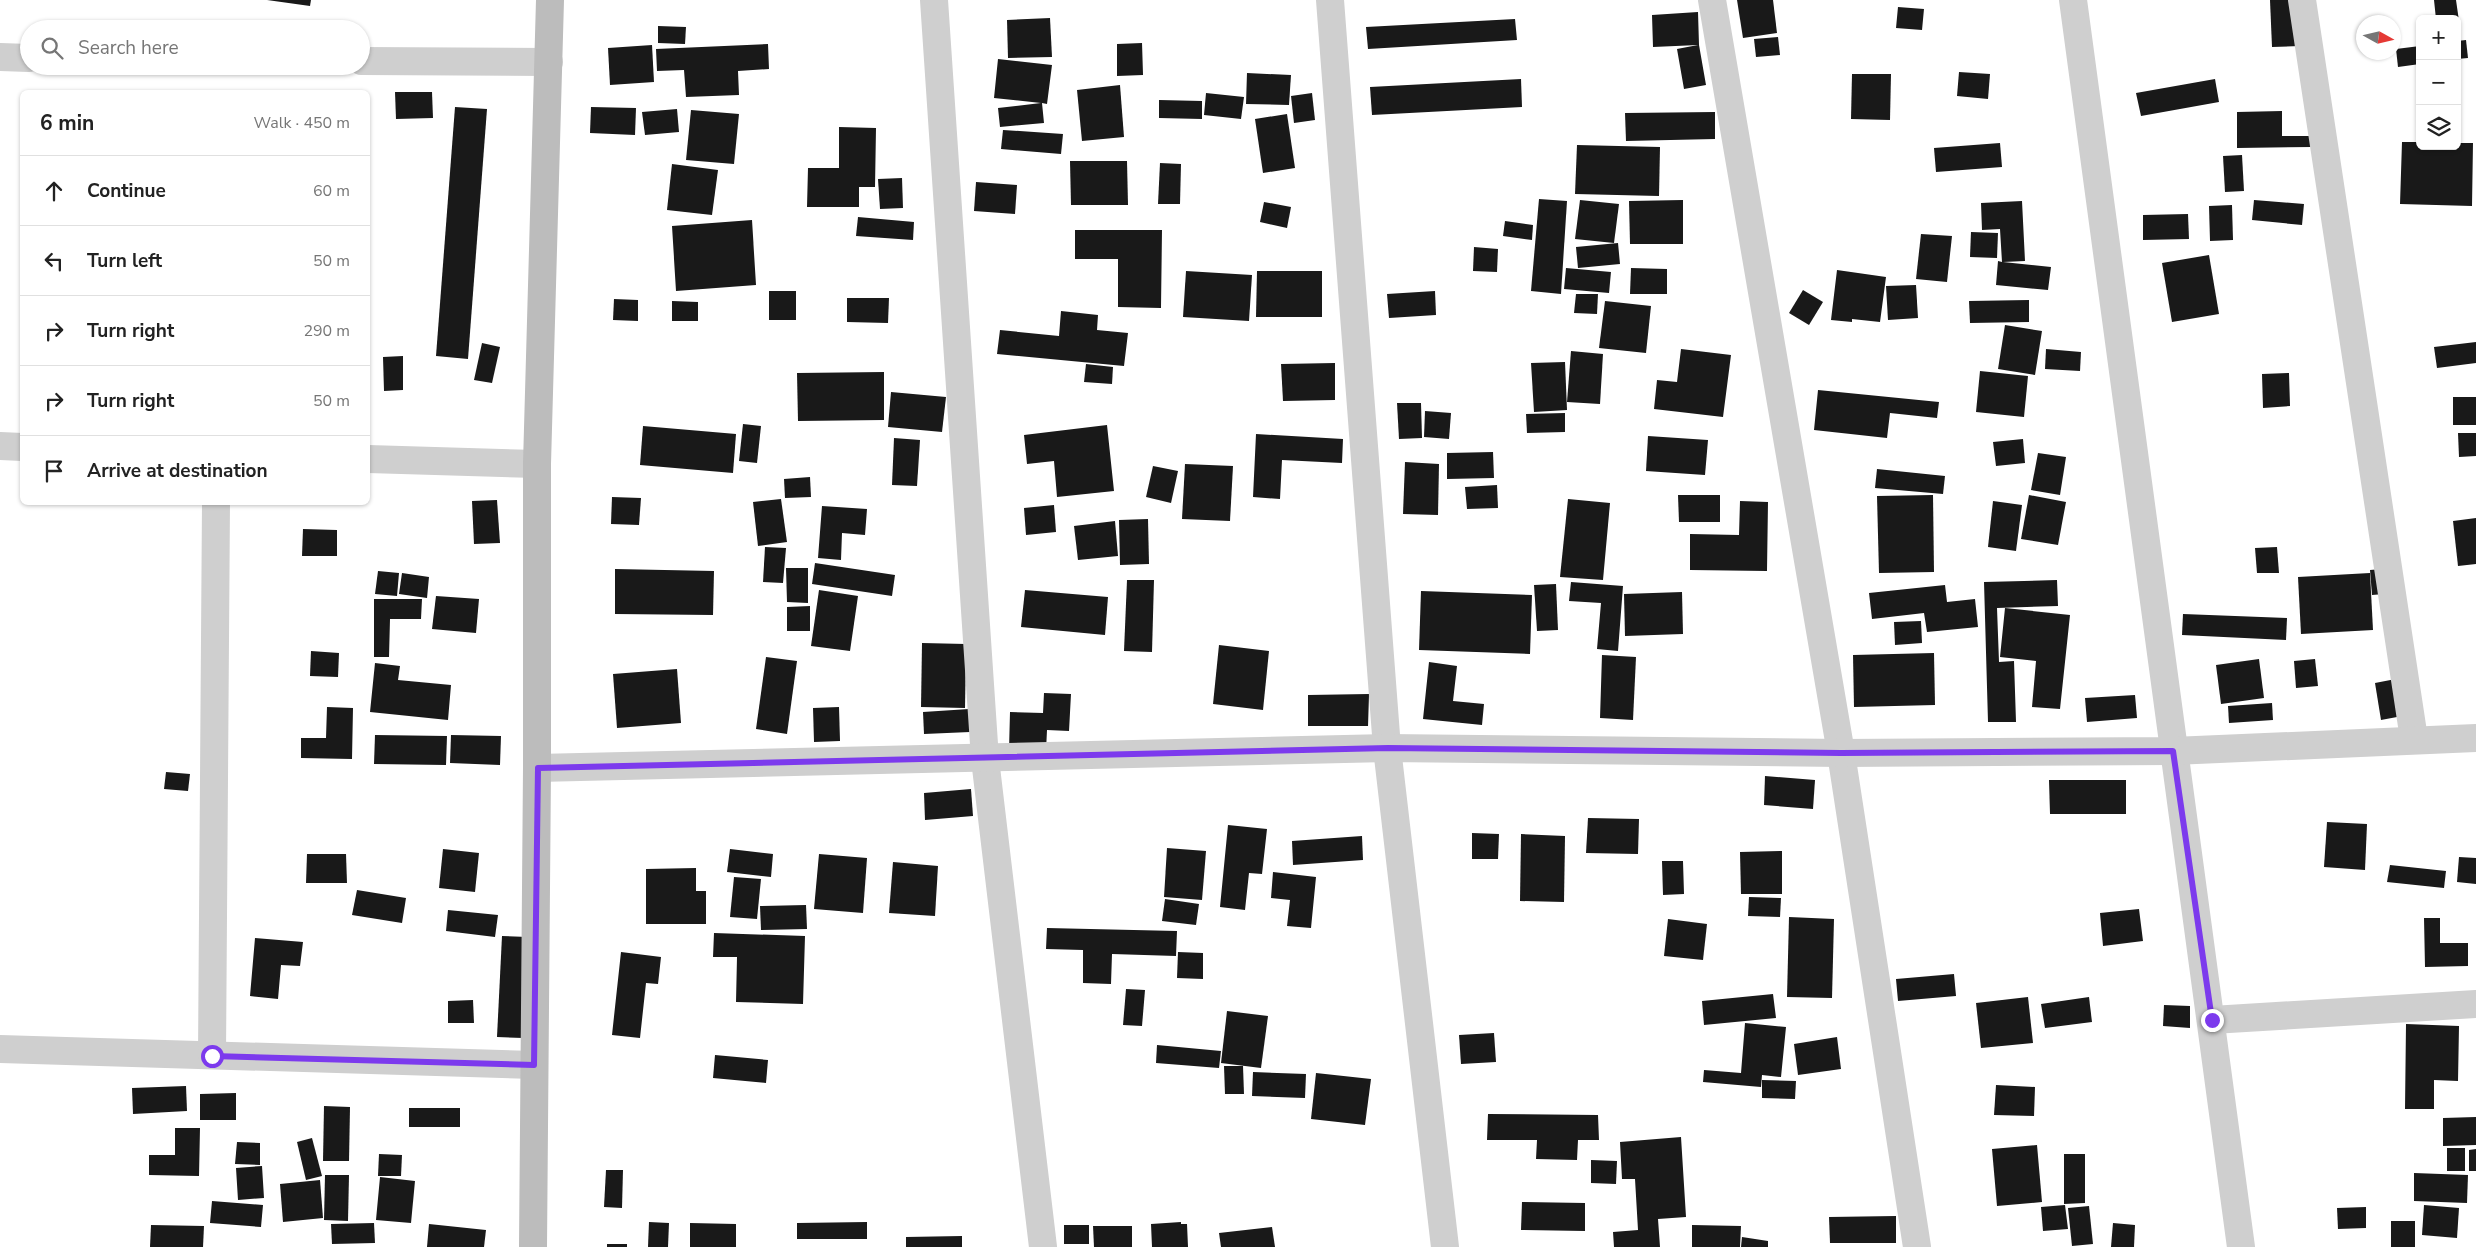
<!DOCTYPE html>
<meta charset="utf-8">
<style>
:root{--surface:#fff;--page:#f2f2f2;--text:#222;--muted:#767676;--line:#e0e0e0}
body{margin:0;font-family:"Nunito Sans",sans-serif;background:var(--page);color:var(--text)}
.controls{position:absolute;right:15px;top:15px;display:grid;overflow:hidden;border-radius:8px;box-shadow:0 1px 4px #0004}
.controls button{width:45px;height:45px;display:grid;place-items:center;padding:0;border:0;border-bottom:1px solid var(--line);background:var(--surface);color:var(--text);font:25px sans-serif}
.compass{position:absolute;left:2356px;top:15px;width:45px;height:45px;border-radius:50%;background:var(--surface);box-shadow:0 1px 4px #0004;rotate:98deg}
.stop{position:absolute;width:15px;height:15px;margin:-11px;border:4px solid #7c3aed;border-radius:50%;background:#fff}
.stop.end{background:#7c3aed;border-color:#fff;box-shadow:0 1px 5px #0008}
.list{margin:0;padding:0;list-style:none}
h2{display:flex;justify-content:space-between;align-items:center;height:65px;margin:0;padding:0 20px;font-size:21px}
h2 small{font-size:16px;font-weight:400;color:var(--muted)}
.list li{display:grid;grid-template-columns:32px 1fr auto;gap:15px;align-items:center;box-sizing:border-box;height:70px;padding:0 20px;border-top:1px solid var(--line)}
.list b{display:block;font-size:19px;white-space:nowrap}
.list em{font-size:16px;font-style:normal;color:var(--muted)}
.icon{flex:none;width:28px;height:28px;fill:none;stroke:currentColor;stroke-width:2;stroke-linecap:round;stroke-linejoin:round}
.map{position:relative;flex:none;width:2476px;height:1247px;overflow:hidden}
.search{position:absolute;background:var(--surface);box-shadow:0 1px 4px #0004;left:20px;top:20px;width:350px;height:55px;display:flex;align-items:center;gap:12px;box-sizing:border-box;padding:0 18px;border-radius:28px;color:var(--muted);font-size:19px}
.panel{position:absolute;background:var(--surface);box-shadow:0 1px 4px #0004;left:20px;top:90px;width:350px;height:415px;border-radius:8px}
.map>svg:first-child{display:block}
.building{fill:#191919}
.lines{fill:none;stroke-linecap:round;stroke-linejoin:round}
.street{stroke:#cfcfcf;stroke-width:28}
.secondary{stroke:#bcbcbc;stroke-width:28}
.route{stroke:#7c3aed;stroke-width:6}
</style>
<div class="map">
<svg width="2476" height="1247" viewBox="0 0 2476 1247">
<rect width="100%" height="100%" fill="#fff"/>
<g class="building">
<path d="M267,0H311L310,6Z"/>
<path d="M1737,0H1773L1777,33L1743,38Z"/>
<path d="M2270,0H2298L2300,46L2272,47Z"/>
<path d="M2434,0H2456L2460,28L2457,29V19H2436Z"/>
<path d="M1898,7L1924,9L1922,30L1896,28Z"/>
<path d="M1698,12L1699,45L1706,85L1684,89L1677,49L1698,45L1653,47L1652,15Z"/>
<path d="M1050,18L1052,57L1008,58L1007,20Z"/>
<path d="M1515,19L1517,40L1368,49L1366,27Z"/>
<path d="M658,26L686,27L685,44L658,43Z"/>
<path d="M1778,37L1780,55L1756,57L1754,39Z"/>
<path d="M2466,40L2468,58L2457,59V41Z"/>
<path d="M1142,43L1143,75L1117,76V44Z"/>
<path d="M768,44L769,69L738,71L739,95L686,97L684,70L657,71L656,49Z"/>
<path d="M652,45L654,82L610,85L608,48Z"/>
<path d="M2420,46V64L2398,67L2396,49Z"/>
<path d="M998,59L1052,65L1047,104L1042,103L1044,123L1000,127L998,108L1041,103L994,98Z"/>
<path d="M1959,72L1990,74L1988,99L1957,96Z"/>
<path d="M1247,73L1291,75L1289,105L1246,104Z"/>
<path d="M1852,74H1891L1890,120L1851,119Z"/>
<path d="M1521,79L1522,107L1372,115L1370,87Z"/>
<path d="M2215,79L2219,102L2141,116L2136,93Z"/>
<path d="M1120,85L1124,137L1082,141L1077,90Z"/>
<path d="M395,92H432L433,118L396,119Z"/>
<path d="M1206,93L1244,97L1241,119L1204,115Z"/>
<path d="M1312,93L1315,120L1294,123L1291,96Z"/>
<path d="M1159,100L1202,101V119L1159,118Z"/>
<path d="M455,107L487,109L468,359L436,356Z"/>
<path d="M591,107L636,108L635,135L590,133Z"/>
<path d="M677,109L679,132L645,135L642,112Z"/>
<path d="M691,110L739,114L734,164L686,160Z"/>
<path d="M2282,111V136H2312V147L2237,148V112Z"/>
<path d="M1715,112V139L1626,141L1625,113Z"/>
<path d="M1287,114L1295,168L1263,173L1255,119Z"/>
<path d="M839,127L876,128L875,187H859V207H807L808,168H839Z"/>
<path d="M1003,130L1063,134L1061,154L1001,149Z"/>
<path d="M2402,142H2420V146H2457V143H2473L2472,206L2400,204Z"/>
<path d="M2000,143L2002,167L1936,172L1934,148Z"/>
<path d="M1577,145L1660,147L1659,196L1575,194Z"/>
<path d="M2242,155L2244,191L2225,192L2223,156Z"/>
<path d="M1070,161H1127L1128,205H1071Z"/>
<path d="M1160,163L1181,164L1180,204H1158Z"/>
<path d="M672,164L718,170L712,215L667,210Z"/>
<path d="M902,178L903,208L880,209L878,179Z"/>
<path d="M976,182L1017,185L1015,214L974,211Z"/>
<path d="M1539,199L1567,201L1561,294L1531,291Z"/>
<path d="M1580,200L1619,204L1614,243L1575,239Z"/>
<path d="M1683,200V244H1630L1629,201Z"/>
<path d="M2254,200L2304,204L2302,225L2252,220Z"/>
<path d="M2022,201L2025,261L2003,262L2051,267L2048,290L1996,285L1998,261L2002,262L2000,229L1982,230L1981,203Z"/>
<path d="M1264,202L1291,207L1287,228L1260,222Z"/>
<path d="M2232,205L2233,240L2210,241L2209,206Z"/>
<path d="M2188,214L2189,239L2143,240V215Z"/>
<path d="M858,217L914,222L913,240L856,236Z"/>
<path d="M752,220L756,285L676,291L672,226Z"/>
<path d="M1505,221L1533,225L1532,240L1503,236Z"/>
<path d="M1075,230H1162L1161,308L1118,307V259H1075Z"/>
<path d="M1971,232L1998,233L1997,258L1970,257Z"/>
<path d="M1921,234L1952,236L1947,282L1916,279Z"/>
<path d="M1618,243L1620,264L1578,268L1576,247Z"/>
<path d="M1474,247L1498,249L1497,272L1473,271Z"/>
<path d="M2209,255L2219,314L2172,322L2162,263Z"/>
<path d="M1566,268L1611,272L1609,293L1564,289Z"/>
<path d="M1631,268L1667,269V294H1630Z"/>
<path d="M1837,270L1886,277L1880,322L1852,319V322L1831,320Z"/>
<path d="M1186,271L1252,275L1249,321L1183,317Z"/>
<path d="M1257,271H1322V317H1256Z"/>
<path d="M1916,285L1918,318L1888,320L1886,286Z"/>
<path d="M1803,290L1823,302L1809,325L1789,313Z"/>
<rect x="769" y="291" width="27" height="29"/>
<path d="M1435,291L1436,315L1389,318L1387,294Z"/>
<path d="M1576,294H1598L1597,314L1574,313Z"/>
<path d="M847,298H889L888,323L847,322Z"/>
<path d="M614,299L638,300V321L613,320Z"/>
<path d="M2029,300V322L1970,323L1969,301Z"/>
<path d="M672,301L698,302V321H672Z"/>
<path d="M1605,301L1651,306L1646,353L1599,348Z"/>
<path d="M1061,311L1098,315L1097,330L1128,333L1124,366L997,354L1000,330L1059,336Z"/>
<path d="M2005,325L2042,331L2035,375L1998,369Z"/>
<path d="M2476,342V363L2437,368L2434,347Z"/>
<path d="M482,343L500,347L492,383L474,380Z"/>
<path d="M1681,349L1731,355L1723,417L1654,409L1657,380L1677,382Z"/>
<path d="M2046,349L2081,352L2080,371L2045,369Z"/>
<path d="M1571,351L1603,354L1600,404L1567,402Z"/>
<path d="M403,356V390L384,391L383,357Z"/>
<path d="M1565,362L1567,410L1534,412L1531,363Z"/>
<path d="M1335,363V400L1283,401L1281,364Z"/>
<path d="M1086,364L1113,367L1112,384L1084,382Z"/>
<path d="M1980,371L2028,376L2024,417L1976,412Z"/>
<path d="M884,372V420L798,421L797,373Z"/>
<path d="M2289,373L2290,406L2263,408L2262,374Z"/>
<path d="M1818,390L1939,402L1937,418L1890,413L1887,438L1814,430Z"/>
<path d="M891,392L946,397L942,432L888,427Z"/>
<rect x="2453" y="397" width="23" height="28"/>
<path d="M1397,403H1421L1422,438L1399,439Z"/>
<path d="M1425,411L1451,413L1449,439L1424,437Z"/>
<path d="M1565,413V432L1527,433L1526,414Z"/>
<path d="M743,424L761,426L757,463L739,461Z"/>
<path d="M1107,425L1114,491L1057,497L1054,461L1027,464L1024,435Z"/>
<path d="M643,426L736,434L733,473L640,465Z"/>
<path d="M2458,433H2476V456L2459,457Z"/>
<path d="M1256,434L1343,439L1342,463L1282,460L1280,499L1253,497Z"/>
<path d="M1648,436L1708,440L1705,475L1646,471Z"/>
<path d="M894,438L920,440L917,486L892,485Z"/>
<path d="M2023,439L2025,463L1996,466L1993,442Z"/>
<path d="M1493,452L1494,478L1447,479V453Z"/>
<path d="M2038,453L2066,457L2060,495L2031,490Z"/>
<path d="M1405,462L1439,464L1438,515L1403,514Z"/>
<path d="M1185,464L1233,466L1230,521L1182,519Z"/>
<path d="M1153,466L1178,471L1171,503L1146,497Z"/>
<path d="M1877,469L1945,476L1943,494L1875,488Z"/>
<path d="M810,477L811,497L785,498L784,479Z"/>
<path d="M1497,485L1498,508L1467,509L1465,487Z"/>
<path d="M1678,495H1720V522H1679Z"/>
<path d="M1933,495L1934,572L1879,573L1877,496Z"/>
<path d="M2029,495L2066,502L2058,545L2021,539Z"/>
<path d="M612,497L641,498L639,525L611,524Z"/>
<path d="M781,499L787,542L758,546L753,502Z"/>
<path d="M1568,499L1610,503L1603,580L1560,577Z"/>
<path d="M497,500L500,543L474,544L472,501Z"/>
<path d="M1740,501L1768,502L1767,571L1690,570V534L1739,535Z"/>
<path d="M1993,501L2022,505L2016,551L1988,547Z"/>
<path d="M1054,505L1056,532L1026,535L1024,508Z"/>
<path d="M822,506L867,509L865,535L842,533L841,560L818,558Z"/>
<path d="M2476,518V564L2458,566L2453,521Z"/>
<path d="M1148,519L1149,564L1120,565L1119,520Z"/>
<path d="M1115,521L1118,556L1078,560L1074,526Z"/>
<path d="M303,529L337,530V556H302Z"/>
<path d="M765,547L786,548L783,583L763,582Z"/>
<path d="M2277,547L2279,573H2257L2255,548Z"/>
<path d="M815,563L895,575L892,596L812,584Z"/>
<path d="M786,568H808V603L787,602Z"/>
<path d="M2394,568L2396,593L2372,595L2370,570Z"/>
<path d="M615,569L714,571L713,615L615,614Z"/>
<path d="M378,571L399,573L397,596L375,594Z"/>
<path d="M402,573L429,577L427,598L399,594Z"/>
<path d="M2370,573L2373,630L2301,634L2298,577Z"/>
<path d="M1127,580H1154L1152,652L1124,651Z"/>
<path d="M2057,580L2058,606L1997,608L1999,662L2014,661L2016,722H1988L1984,582Z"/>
<path d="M1571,582L1623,586L1618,651L1597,649L1601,603L1569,601Z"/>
<path d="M1556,584L1558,630L1537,631L1534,585Z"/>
<path d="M1945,585L1947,602L1975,599L1978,627L1927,632L1924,613L1872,619L1869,593Z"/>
<path d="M819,590L858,596L850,651L811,646Z"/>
<path d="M1025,590L1108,597L1105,635L1021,627Z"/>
<path d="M1421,591L1532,595L1530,654L1419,650Z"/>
<path d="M1682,592L1683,634L1625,636L1624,594Z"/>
<path d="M436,596L479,599L476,633L432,629Z"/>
<path d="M374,599H422L421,619H390L389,657H374Z"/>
<path d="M810,606V631H787V607Z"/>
<path d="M2005,608L2070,615L2060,709L2032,707L2036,661L2000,657Z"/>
<path d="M2183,614L2287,618L2286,640L2182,635Z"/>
<path d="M1921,621L1922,643L1895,645L1894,622Z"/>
<path d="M922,643L966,644L965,708L921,707Z"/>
<path d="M1219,645L1269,651L1263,710L1213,704Z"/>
<path d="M311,651L339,653L338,677L310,676Z"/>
<path d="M1934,653L1935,705L1854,707L1853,655Z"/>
<path d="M1602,655L1636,657L1633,720L1600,718Z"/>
<path d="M766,657L797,661L787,734L756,729Z"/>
<path d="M2259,659L2264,698L2221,704L2216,665Z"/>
<path d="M2315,659L2318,686L2296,688L2294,661Z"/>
<path d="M1429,662L1457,666L1453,701L1484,704L1482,725L1423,719Z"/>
<path d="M375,663L400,666L398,680L451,685L448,720L370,712Z"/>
<path d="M677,669L681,723L617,728L613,674Z"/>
<path d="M2406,677L2413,714L2381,720L2375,683Z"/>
<path d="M1044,693L1071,694L1069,731L1047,730L1046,751L1009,750L1010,712L1043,713Z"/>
<path d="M1369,694L1368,726H1308V695Z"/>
<path d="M2135,695L2137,718L2087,722L2085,698Z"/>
<path d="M2272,703L2273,720L2229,723L2228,706Z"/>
<path d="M327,707L353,708L352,759L301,758V738H326Z"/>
<path d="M839,707L840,741L814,742L813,708Z"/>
<path d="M969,709L970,732L924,734L923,712Z"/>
<path d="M375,735L447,736L446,765L374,764Z"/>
<path d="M451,735L501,736L500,765L450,763Z"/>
<path d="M166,772L190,774L188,791L164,789Z"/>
<path d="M1765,776L1815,780L1813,809L1764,805Z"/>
<path d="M2049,780H2126V814H2050Z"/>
<path d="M971,789L973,816L925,820L924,793Z"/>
<path d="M1588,818L1639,819L1638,854L1586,853Z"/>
<path d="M2327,822L2367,824L2365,870L2324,867Z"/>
<path d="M1228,825L1267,829L1262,874L1249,873L1245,910L1220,907Z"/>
<path d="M1472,833L1499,834L1498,859H1472Z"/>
<path d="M1521,834L1565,836L1564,902L1520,901Z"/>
<path d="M1362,836L1363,860L1293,865L1292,841Z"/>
<path d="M1167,848L1206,851L1202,900L1164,897Z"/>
<path d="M443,849L479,853L475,892L439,888Z"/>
<path d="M730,849L773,854L771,877L727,872Z"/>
<path d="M1782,851V894H1741L1740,852Z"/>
<path d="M307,854H346L347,883H306Z"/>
<path d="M819,854L867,858L863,913L814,909Z"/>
<path d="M2459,857L2476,858V884L2457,882Z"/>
<path d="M1662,861H1683L1684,894L1663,895Z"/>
<path d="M893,862L938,866L935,916L889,913Z"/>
<path d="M2390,865L2446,871L2444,888L2387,882Z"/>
<path d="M696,868V891H706V924H646V869Z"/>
<path d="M1273,872L1316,877L1311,928L1287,926L1290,900L1271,898Z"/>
<path d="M734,877L761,879L757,919L730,917Z"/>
<path d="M357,890L406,898L402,923L352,915Z"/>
<path d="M1749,897L1781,898L1780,917L1748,916Z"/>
<path d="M1165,899L1199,904L1196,925L1162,921Z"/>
<path d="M806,905L807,929L761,930L760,906Z"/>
<path d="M2139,909L2143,941L2103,946L2100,913Z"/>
<path d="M448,910L498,915L495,937L446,931Z"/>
<path d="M1789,917L1834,919L1832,998L1787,997Z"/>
<path d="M2424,918H2440V943H2468V966L2425,967Z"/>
<path d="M1668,919L1707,924L1703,960L1664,956Z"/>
<path d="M1047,928L1177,931L1176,956L1112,954L1111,984L1083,983V950L1046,949Z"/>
<path d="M714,933L805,936L803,1004L736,1002L737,957H713Z"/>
<path d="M502,936L528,937L523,1038L497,1037Z"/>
<path d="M255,938L303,942L300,966L281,965L278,999L250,996Z"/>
<path d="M621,952L661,957L658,984L646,983L640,1038L612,1035Z"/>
<path d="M1178,952L1203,953V979L1177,978Z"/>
<path d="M1954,974L1956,996L1898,1001L1896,979Z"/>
<path d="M1126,989L1145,990L1142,1026L1123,1025Z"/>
<path d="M1773,994L1776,1018L1704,1025L1702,1001Z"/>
<path d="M2028,997L2033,1043L1981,1048L1976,1003Z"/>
<path d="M2089,997L2092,1022L2045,1028L2041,1004Z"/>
<path d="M473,1000L474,1023H448V1001Z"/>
<path d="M2164,1005L2190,1006V1028L2163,1026Z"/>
<path d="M1227,1011L1268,1016L1261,1068L1221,1063Z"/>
<path d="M1745,1023L1786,1027L1781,1077L1762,1075L1761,1087L1703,1082L1704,1070L1741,1073Z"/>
<path d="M2406,1024L2459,1026L2458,1081L2434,1080V1109H2405Z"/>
<path d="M1494,1033L1496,1062L1461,1064L1459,1035Z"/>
<path d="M1837,1037L1841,1069L1798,1075L1794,1044Z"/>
<path d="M1157,1045L1221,1051L1219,1068L1156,1063Z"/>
<path d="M715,1055L768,1060L766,1083L713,1078Z"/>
<path d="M1224,1066H1243L1244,1094H1225Z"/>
<path d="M1253,1072L1306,1074L1305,1098L1252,1096Z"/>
<path d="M1316,1073L1371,1079L1365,1125L1311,1119Z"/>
<path d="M1762,1080L1796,1081L1795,1099L1762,1098Z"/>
<path d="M1996,1085L2035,1087L2034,1116L1994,1115Z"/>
<path d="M186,1086L187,1111L133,1114L132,1088Z"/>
<path d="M236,1093V1120H200V1094Z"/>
<path d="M324,1106L350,1107L349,1161H323Z"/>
<rect x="409" y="1108" width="51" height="19"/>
<path d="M1488,1114L1598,1115L1599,1140H1578L1577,1160L1536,1159L1537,1140H1487Z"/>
<path d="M2476,1117V1145L2443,1146V1118Z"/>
<path d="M175,1128H200L199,1176L149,1175V1155H175Z"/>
<path d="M1681,1137L1686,1217L1658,1219L1660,1247H1614L1613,1232L1638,1230L1635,1179H1622L1620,1142Z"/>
<path d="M312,1138L322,1176L306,1180L297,1142Z"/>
<path d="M237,1142L260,1143V1165L235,1164Z"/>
<path d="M2037,1145L2042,1202L1997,1206L1992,1149Z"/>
<rect x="2447" y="1148" width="18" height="23"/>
<path d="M2476,1149V1171H2469V1150Z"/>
<path d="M379,1154L402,1155L401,1176H378Z"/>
<path d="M2064,1154H2085V1203L2064,1204Z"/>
<path d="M1591,1160L1617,1161L1616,1184L1591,1183Z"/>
<path d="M262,1166L264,1198L238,1200L236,1168Z"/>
<path d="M606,1170H623L622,1208L604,1207Z"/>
<path d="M2414,1173L2468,1175L2467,1203L2414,1201Z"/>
<path d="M325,1175H349L348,1221L324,1220Z"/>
<path d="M380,1177L415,1181L411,1223L376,1220Z"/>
<path d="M320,1180L323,1218L283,1222L280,1184Z"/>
<path d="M212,1201L263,1205L261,1227L210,1223Z"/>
<path d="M1522,1202L1585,1203V1231L1521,1230Z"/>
<path d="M2065,1205L2068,1229L2043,1231L2041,1207Z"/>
<path d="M2424,1205L2459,1208L2457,1238L2422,1235Z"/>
<path d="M2089,1206L2093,1244L2072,1246L2068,1208Z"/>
<path d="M2366,1207V1228L2338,1229L2337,1208Z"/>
<path d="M1896,1216V1243H1830L1829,1217Z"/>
<rect x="2391" y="1221" width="24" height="26"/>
<path d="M649,1222L669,1223L668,1247H648Z"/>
<path d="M867,1222V1239H797V1223Z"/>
<path d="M1181,1222V1224H1187L1188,1247H1152L1151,1224Z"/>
<path d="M374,1223L375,1243L332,1244L331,1224Z"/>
<path d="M690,1223L736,1224V1247H690Z"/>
<path d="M2113,1223L2135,1225L2134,1247H2111Z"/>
<path d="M429,1224L486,1230L484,1247H427Z"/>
<path d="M151,1225L204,1226L203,1247H150Z"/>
<rect x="1064" y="1225" width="25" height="19"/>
<path d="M1692,1225L1741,1226L1740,1247H1692Z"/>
<path d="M1093,1226H1132V1247H1094Z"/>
<path d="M1272,1227L1275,1247H1221L1219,1233Z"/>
<path d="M962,1236V1247H906V1237Z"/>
<path d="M1742,1237L1768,1241V1247H1741Z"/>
<rect x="607" y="1244" width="20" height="3"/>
</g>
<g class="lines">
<g class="street">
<path d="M934,0L985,759L1043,1247"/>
<path d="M1330,0L1387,748L1445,1247"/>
<path d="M1712,0L1841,753L1917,1247"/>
<path d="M2073,0L2241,1247"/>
<path d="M2302,0L2414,739"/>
<path d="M0,57L29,58"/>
<path d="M361,61L549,62"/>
<path d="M0,446L22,447"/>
<path d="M368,459L537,464"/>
<path d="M537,768L1387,748L1841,753L2173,751L2476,738"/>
<path d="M2212,1020L2476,1004"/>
<path d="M0,1049L534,1065"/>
<path d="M212,1055L216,502"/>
</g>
<path class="secondary" d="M533,1247L537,768V464L550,0"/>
</g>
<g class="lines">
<path class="route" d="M212,1056L534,1065L538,768L1388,748L1841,753L2173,751L2212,1020"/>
</g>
</svg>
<div class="controls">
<button>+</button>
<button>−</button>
<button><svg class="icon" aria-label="layers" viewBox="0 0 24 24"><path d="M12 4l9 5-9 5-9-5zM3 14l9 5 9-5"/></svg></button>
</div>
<svg class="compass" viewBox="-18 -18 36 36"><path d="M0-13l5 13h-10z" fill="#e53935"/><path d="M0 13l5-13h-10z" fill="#767676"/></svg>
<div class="stop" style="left:212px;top:1056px"></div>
<div class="stop end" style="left:2212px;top:1020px"></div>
<div class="search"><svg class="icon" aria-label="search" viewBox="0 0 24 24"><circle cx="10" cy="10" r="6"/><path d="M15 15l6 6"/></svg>Search here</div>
<section class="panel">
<h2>6 min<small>Walk · 450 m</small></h2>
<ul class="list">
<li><svg class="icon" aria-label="ahead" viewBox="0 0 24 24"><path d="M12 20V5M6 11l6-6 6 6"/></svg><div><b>Continue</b></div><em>60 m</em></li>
<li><svg class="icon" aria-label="left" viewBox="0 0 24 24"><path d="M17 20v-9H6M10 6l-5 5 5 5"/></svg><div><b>Turn left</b></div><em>50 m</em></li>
<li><svg class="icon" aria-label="right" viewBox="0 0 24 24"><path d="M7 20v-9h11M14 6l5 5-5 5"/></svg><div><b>Turn right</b></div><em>290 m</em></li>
<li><svg class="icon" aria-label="right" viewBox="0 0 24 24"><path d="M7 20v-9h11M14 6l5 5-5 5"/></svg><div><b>Turn right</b></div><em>50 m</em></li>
<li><svg class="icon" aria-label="arrive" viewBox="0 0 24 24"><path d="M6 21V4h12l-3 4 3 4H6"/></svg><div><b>Arrive at destination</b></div></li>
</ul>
</section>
</div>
